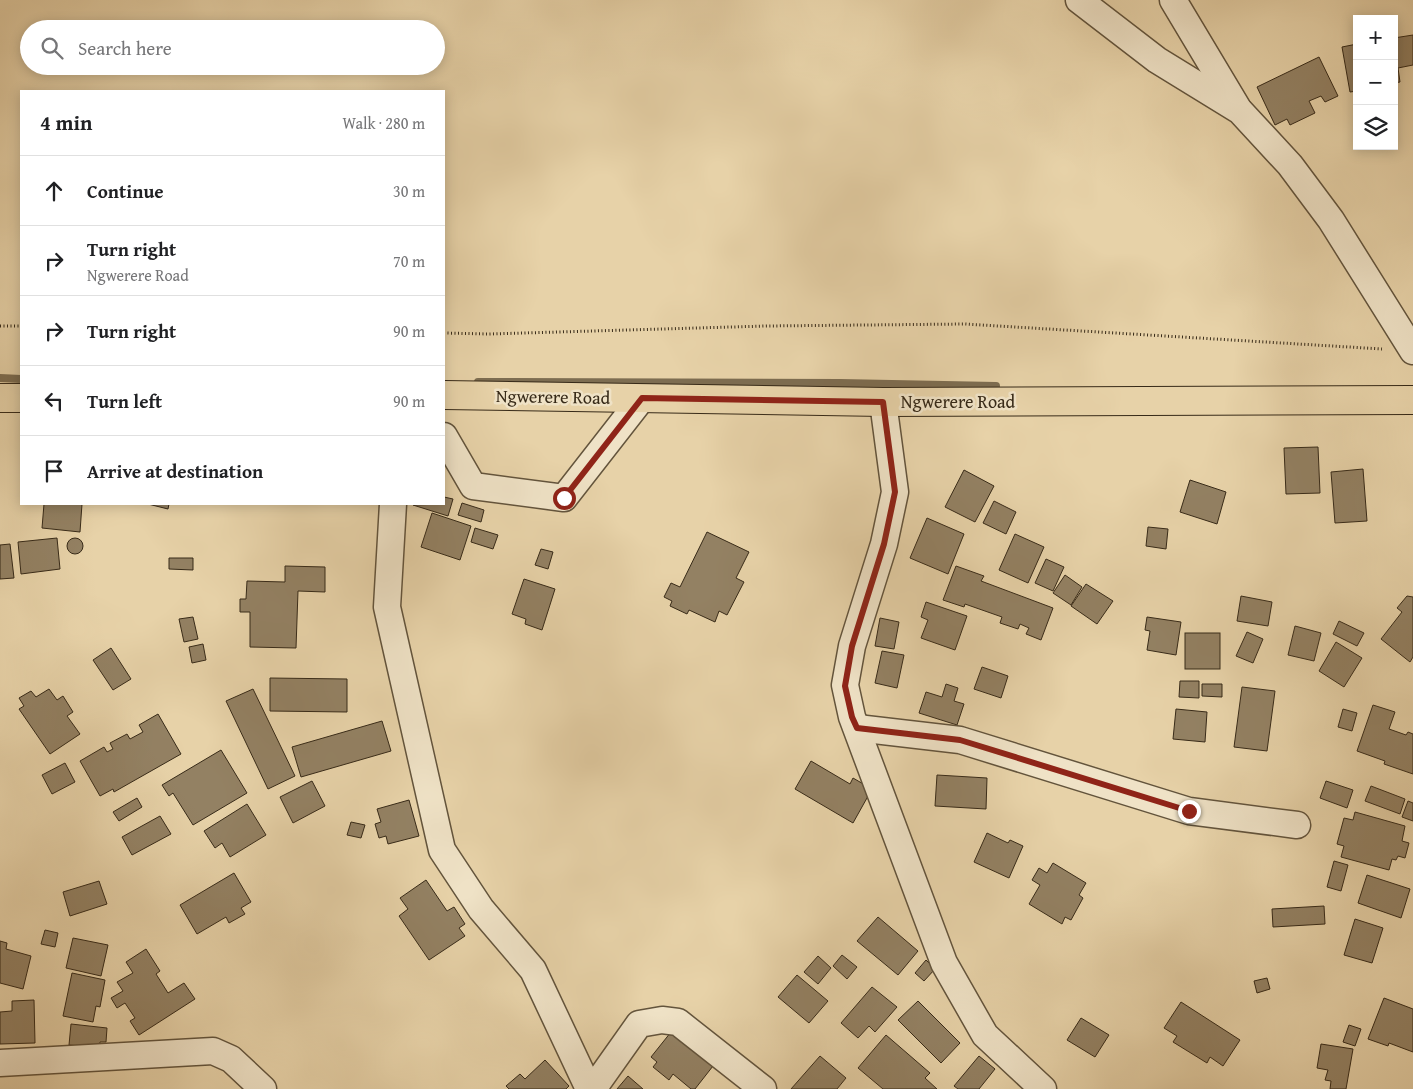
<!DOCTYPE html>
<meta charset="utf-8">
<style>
:root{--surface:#fff;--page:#f6f6f6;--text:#202124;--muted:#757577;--line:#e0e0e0}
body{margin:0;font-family:"Gentium Book Plus",serif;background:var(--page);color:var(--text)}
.controls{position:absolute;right:15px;top:15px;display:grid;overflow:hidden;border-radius:0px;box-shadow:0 2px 12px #0003}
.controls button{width:45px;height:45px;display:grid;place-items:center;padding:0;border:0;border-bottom:1px solid var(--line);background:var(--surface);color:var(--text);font:25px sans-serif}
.stop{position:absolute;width:15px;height:15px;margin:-11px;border:4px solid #8f2418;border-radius:50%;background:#fff}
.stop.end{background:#8f2418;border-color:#fff;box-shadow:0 1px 5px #0008}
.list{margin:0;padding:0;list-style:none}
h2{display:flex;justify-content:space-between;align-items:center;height:65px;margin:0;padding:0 20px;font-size:21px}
h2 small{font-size:16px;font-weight:400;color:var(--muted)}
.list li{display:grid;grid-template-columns:32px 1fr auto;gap:15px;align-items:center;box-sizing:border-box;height:70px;padding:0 20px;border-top:1px solid var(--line)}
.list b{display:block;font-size:19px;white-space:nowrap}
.list p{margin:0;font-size:16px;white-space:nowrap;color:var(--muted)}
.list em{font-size:16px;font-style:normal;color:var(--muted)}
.icon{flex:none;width:28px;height:28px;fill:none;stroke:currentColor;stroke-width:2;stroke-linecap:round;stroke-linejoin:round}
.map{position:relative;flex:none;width:1413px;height:1089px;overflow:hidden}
.search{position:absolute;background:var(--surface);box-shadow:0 2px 12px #0003;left:20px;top:20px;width:425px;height:55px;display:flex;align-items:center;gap:12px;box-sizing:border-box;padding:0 18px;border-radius:28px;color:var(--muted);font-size:19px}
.panel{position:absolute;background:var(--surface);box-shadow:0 2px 12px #0003;left:20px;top:90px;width:425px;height:415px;border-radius:0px}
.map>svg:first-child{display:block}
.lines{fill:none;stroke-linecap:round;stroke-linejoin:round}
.stream{stroke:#7d6d51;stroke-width:8}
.building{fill:#938163;stroke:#372a18}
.minor-casing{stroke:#63543c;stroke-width:29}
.major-casing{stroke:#372a18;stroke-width:30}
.path{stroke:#372a18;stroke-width:3;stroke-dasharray:1 2.5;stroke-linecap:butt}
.minor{stroke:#efe2c6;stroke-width:26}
.major{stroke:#e7d2a8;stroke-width:28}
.route{stroke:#8f2418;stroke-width:6}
.labels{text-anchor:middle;stroke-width:5;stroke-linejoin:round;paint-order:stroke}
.street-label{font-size:18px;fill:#372a18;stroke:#efe2c6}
</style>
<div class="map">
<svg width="1413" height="1089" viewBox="0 0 1413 1089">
<rect width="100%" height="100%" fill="#e7d2a8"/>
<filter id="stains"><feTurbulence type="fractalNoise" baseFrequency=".004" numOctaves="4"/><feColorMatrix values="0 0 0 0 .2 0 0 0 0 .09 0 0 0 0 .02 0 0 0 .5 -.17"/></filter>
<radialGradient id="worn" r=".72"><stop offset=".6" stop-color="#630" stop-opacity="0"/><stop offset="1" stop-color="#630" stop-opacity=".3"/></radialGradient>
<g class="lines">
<g class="stream">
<path d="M0,378L21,379"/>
<path d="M478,382L840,383L996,386"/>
</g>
</g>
<g class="building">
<path d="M1413,35V65L1398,68L1400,82L1394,83V38Z"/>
<path d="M1357,44V91L1350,92L1342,47Z"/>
<path d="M1319,57L1338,96L1325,102L1321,96L1309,101L1315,113L1290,125L1287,119L1275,125L1257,87Z"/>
<path d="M1318,447L1320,493L1286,494L1284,448Z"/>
<path d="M1363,469L1367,521L1335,523L1331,472Z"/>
<path d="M964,470L994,486L975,522L945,507Z"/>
<path d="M1190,480L1226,492L1217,524L1180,512Z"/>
<path d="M444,497L453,499L448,516L413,505L444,504Z"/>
<path d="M994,501L1016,512L1006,534L983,523Z"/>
<path d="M462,503L484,510L481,522L458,515Z"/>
<path d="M44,504H82L80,532L42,528Z"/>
<path d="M148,504H169L168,509Z"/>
<path d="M432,513L471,526L460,560L421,547Z"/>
<path d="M927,518L964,534L948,574L910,558Z"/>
<path d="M1148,527L1168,529L1166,549L1146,546Z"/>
<path d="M475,528L498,535L493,549L471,542Z"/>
<path d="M707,532L749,552L736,578L744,582L727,615L719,611L715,622L689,610L687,614L670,606L672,601L664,597L671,583L680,587Z"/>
<path d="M1015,534L1044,547L1028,583L999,570Z"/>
<circle cx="75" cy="546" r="8"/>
<path d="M57,538L60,569L21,574L18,542Z"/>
<path d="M10,544L14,578L0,579V545Z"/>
<path d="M541,549L553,552L548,569L535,565Z"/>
<path d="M169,558H193V570L169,569Z"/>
<path d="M1046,559L1064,567L1053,591L1035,583Z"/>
<path d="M285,566L325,567V592L298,591L296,648L250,647V612H240V599H246L247,581L285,582Z"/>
<path d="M956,566L984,576L981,581L1053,608L1041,640L1026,634L1029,628L1020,624L1018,629L1000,623L1002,617L965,604L964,607L943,600Z"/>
<path d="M1065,575L1082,587L1071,605L1053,593Z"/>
<path d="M524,579L555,589L542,630L525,624L526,619L512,614Z"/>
<path d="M1086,584L1113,601L1097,624L1071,606Z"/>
<path d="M1241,596L1272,602L1268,626L1237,621Z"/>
<path d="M1407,596L1413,597V657L1410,662L1381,639L1402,612L1397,608Z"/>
<path d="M926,602L967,616L955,650L921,638L928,620L921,617Z"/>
<path d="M193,617L198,639L184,642L179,619Z"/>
<path d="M1147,617L1181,622L1176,655L1147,650L1150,631L1145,630Z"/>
<path d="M880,618L899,622L894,649L875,646Z"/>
<path d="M1339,621L1364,633L1357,646L1333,634Z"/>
<path d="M1295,626L1321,633L1314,661L1288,655Z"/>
<path d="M1247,632L1263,639L1253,663L1236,656Z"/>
<rect x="1185" y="633" width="35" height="36"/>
<path d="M1336,642L1362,658L1344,687L1319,671Z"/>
<path d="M203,644L206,660L192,663L189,647Z"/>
<path d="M111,648L131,679L113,690L93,660Z"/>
<path d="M882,651L904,655L897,688L875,683Z"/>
<path d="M982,667L1008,676L1001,698L974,689Z"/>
<path d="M270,678L347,679V712L270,711Z"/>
<path d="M1180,681H1199V698L1179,697Z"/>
<path d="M946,684L958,688L954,701L964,704L957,725L919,713L926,692L942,697Z"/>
<path d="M1202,684H1222V697L1202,696Z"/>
<path d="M1242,687L1275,691L1267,751L1234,747Z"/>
<path d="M49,689L57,700L63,696L73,712L67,716L80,734L50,754L19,709L24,706L19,698L31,691L36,697Z"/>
<path d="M253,689L295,776L268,789L226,701Z"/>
<path d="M1373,705L1395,712L1389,729L1406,735L1408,732L1413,734V774L1384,764L1385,761L1357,751Z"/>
<path d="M1176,709L1207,712L1205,742L1173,739Z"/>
<path d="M1343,709L1357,713L1352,731L1338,727Z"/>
<path d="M158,714L181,754L114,792L113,789L100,796L80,761L104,747L107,752L113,749L110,743L127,734L130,739L143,732L139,725Z"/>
<path d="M382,721L391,751L301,777L292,747Z"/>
<path d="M221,750L247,793L193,825L173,793L169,796L162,785Z"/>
<path d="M811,761L850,784L853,778L872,789L853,823L795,789Z"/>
<path d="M65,763L75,782L52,794L42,775Z"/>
<path d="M937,775L987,778L986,809L935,806Z"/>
<path d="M312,781L325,806L293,823L280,797Z"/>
<path d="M1326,781L1353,790L1347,808L1320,798Z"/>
<path d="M1371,786L1405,799L1400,814L1365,801Z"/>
<path d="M137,798L142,807L119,821L113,812Z"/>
<path d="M409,800L419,836L388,844L386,836L379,838L375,824L381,822L377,809Z"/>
<path d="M1408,801L1413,803V821L1402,817Z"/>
<path d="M247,804L266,835L230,857L222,843L215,848L204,831Z"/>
<path d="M1355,812L1405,826L1402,841L1409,843L1405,858L1398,856L1396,860L1392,859L1389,870L1341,857L1344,846L1337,844L1344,818L1353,820Z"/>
<path d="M160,816L171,834L132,855L122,837Z"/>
<path d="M351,822L365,825L361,838L347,835Z"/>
<path d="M987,833L1008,843L1010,840L1023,846L1009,878L974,862Z"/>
<path d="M1334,861L1348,865L1341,891L1327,887Z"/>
<path d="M1053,863L1086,883L1079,895L1083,898L1071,920L1065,917L1062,924L1029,904L1040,885L1032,880L1039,868L1047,873Z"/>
<path d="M234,873L251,902L241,908L245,914L229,923L226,917L197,934L180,905Z"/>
<path d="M1367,875L1410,889L1401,918L1358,903Z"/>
<path d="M426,880L447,911L454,907L465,924L459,928L465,936L429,960L399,916L408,909L400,898Z"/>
<path d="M99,881L107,904L70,916L63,892Z"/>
<path d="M1324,906L1325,924L1273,927L1272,909Z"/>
<path d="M878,917L918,951L898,975L857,941Z"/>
<path d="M1355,919L1383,928L1372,963L1344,955Z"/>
<path d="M45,930L58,933L55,947L41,944Z"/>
<path d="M73,938L108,945L101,976L66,968Z"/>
<path d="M0,941L7,943L6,949L31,956L23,989L0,983Z"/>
<path d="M146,949L160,971L156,974L168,993L184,983L195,999L139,1035L130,1021L135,1018L125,1003L117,1008L111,998L123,991L117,982L133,973L126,962Z"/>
<path d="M842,955L857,967L847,979L833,966Z"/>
<path d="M818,956L831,968L818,984L804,972Z"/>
<path d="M926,960L935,969L924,981L915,973Z"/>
<path d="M72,973L105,980L100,1007L96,1006L93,1022L63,1016Z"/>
<path d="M797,975L828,1001L809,1023L778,997Z"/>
<path d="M1267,978L1270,989L1257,993L1254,981Z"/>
<path d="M872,987L897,1007L875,1032L869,1026L858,1038L841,1023Z"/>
<path d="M1384,998L1413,1009V1052L1389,1043L1388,1046L1368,1039Z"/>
<path d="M34,1000L35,1043L0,1044V1012L12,1011V1001Z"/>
<path d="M918,1001L960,1043L941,1063L898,1020Z"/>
<path d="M1181,1002L1240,1040L1223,1066L1210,1057L1207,1063L1173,1042L1177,1036L1164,1028Z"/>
<path d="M1081,1018L1109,1035L1095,1057L1067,1040Z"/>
<path d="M71,1024L107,1028L106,1042H100L99,1048L69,1045Z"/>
<path d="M1349,1025L1361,1029L1355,1046L1343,1042Z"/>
<path d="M671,1032L713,1066L695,1089H691L673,1074L669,1080L653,1067L657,1062L651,1057Z"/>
<path d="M886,1035L930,1073L925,1078L937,1089H883L858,1068Z"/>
<path d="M1321,1044L1353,1049L1346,1089H1330L1331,1081L1325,1080L1328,1070L1317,1068Z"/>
<path d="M820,1056L846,1078L837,1089H791Z"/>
<path d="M979,1056L995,1069L979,1089H958L954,1086Z"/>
<path d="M545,1060L569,1086L566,1089H509L506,1086L520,1074L525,1079Z"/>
<path d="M628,1076L643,1089H617Z"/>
</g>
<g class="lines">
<g class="minor-casing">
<g id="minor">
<path d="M1079,0L1157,60L1240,111L1290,165L1331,220L1413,351"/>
<path d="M1173,0L1237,107"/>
<path d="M883,402L895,492L884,544L852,646L845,685L852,717L944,963L985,1035L1043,1089"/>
<path d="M444,436L473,486L564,498L642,398"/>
<path d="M393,504L387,607L442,850L481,909L533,970L589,1089"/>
<path d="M857,728L960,740L1189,811L1297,825"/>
<path d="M0,1063L213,1051L231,1059L263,1089"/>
<path d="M593,1089L639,1024L662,1020L678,1022L763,1089"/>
</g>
</g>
<g class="major-casing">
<g id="major">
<path d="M444,395L883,402L1413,400"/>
<path d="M0,398H21"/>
</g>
</g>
<g class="path">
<path d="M0,326H21"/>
<path d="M444,333L489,334L766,326L965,324L1382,349"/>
</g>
<use href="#minor" class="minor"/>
<use href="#major" class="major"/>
</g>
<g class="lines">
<path class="route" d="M564,498L642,398L883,402L895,492L884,544L852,646L845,686L852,717L857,728L960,740L1189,811"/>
</g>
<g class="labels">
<g class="street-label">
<text transform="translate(553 397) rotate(1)" y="6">Ngwerere Road</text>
<text x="958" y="408">Ngwerere Road</text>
</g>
</g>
<rect width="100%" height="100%" filter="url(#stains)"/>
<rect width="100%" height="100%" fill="url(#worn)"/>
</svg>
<div class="controls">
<button>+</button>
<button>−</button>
<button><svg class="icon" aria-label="layers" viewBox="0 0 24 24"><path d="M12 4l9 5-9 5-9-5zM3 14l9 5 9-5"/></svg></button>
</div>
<div class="stop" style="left:564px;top:498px"></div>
<div class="stop end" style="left:1189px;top:811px"></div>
<div class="search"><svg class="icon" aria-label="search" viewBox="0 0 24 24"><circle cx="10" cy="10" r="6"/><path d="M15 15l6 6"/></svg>Search here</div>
<section class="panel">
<h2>4 min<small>Walk · 280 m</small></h2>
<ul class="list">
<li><svg class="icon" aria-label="ahead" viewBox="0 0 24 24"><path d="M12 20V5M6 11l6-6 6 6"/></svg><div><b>Continue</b></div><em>30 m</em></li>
<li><svg class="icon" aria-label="right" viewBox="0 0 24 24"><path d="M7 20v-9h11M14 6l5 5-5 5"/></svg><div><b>Turn right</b><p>Ngwerere Road</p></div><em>70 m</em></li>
<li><svg class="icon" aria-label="right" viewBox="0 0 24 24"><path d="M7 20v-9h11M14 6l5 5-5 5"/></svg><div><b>Turn right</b></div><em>90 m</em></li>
<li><svg class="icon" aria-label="left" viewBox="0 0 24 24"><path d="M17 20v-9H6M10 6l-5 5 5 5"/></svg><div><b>Turn left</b></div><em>90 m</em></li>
<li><svg class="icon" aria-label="arrive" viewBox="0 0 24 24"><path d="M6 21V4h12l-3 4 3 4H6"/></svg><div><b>Arrive at destination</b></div></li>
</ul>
</section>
</div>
